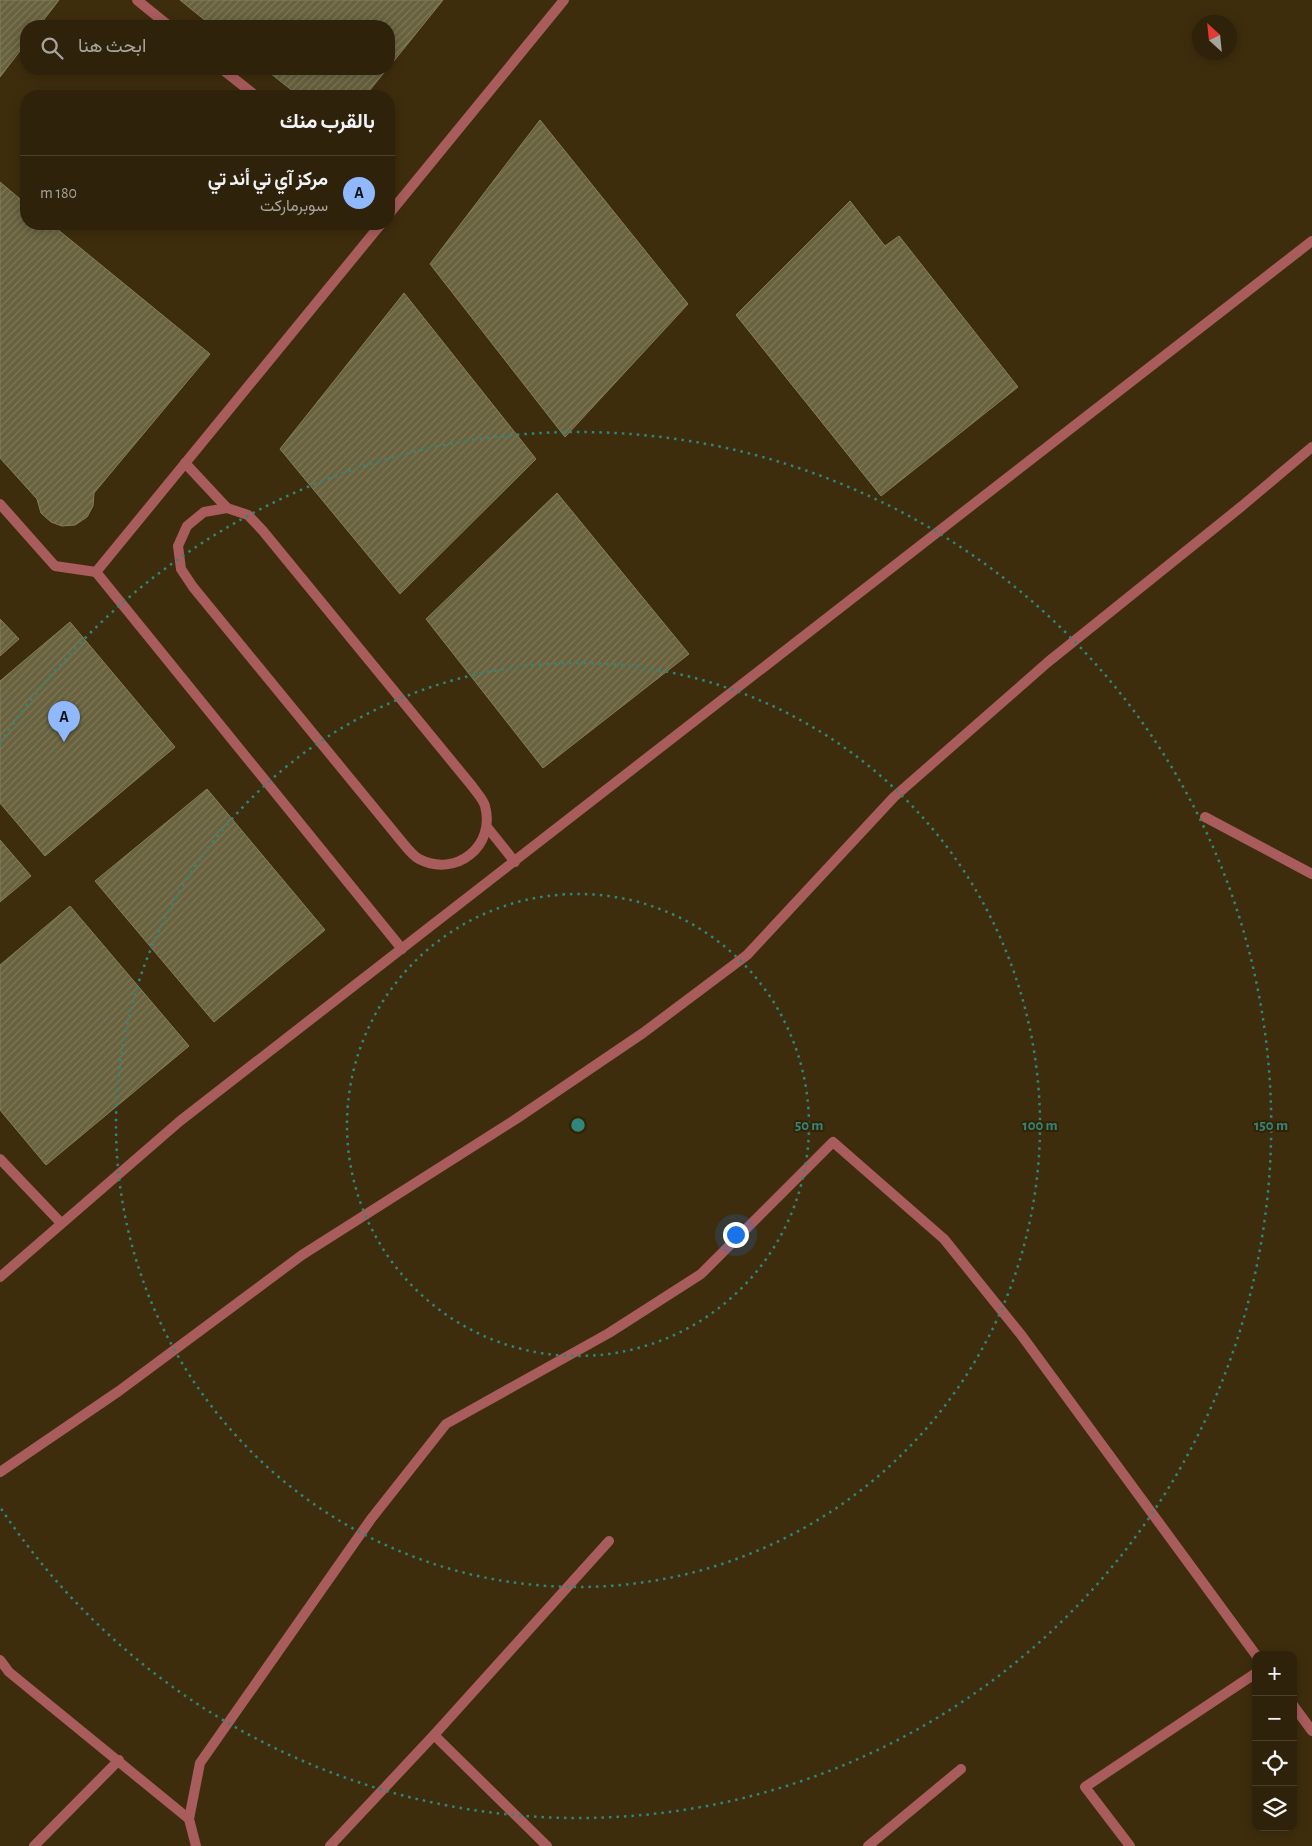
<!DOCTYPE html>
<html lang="ar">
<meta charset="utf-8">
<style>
:root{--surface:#2e220a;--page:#3a2f18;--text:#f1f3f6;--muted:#a7a49c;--line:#493f2b;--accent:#90b8fd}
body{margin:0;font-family:"Alegreya Sans",Vazirmatn,sans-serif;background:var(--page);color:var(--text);direction:rtl}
.controls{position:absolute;right:15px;bottom:15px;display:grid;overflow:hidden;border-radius:10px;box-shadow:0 2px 12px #0003}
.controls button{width:45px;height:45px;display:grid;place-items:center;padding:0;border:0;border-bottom:1px solid var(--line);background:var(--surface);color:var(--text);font:25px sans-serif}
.compass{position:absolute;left:1192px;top:15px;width:45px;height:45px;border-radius:50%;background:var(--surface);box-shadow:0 2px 12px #0003;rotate:333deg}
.you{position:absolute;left:735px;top:1234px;width:18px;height:18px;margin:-12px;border:4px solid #fff;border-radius:50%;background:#1a73e8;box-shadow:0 0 0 8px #1a73e833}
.badge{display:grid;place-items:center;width:32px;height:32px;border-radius:50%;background:var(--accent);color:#111;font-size:16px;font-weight:700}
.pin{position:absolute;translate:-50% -41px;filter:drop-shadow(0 1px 2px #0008)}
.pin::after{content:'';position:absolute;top:26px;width:18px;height:15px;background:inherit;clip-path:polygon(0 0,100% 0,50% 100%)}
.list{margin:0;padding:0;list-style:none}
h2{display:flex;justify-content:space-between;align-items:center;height:65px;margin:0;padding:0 20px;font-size:21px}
h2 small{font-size:16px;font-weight:400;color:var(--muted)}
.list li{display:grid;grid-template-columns:32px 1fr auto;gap:15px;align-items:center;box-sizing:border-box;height:75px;padding:0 20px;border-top:1px solid var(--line)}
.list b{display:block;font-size:19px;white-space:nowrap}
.list p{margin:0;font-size:16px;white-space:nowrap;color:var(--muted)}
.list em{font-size:16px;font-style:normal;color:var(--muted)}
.icon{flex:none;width:28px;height:28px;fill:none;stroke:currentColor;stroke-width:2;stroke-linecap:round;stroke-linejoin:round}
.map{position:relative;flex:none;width:1312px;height:1846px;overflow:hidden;direction:ltr}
.search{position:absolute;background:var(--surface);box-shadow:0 2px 12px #0003;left:20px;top:20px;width:375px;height:55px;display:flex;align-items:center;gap:12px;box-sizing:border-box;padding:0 18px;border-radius:20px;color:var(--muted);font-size:19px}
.panel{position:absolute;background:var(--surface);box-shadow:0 2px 12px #0003;left:20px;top:90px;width:375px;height:140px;border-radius:20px;direction:rtl}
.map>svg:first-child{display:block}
.building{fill:url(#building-hatch);stroke:#847e5a}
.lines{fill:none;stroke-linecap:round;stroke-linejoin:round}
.service{stroke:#a95c5c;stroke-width:10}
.minor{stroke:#a95c5c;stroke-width:10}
.tertiary{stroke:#a95c5c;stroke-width:10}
.ring{fill:none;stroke:#30867d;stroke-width:2.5;stroke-dasharray:2.5 5}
.centre{fill:#30867d;stroke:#342303;stroke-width:2.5}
.ring-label{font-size:15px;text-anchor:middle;font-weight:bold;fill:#30867d;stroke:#342303;stroke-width:4;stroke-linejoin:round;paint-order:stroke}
</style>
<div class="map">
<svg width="1312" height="1846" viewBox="0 0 1312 1846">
<defs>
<pattern id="building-hatch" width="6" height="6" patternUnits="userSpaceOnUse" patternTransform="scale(1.25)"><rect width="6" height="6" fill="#68623f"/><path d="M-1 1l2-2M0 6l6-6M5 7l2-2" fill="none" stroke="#7e785a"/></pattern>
</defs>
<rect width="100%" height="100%" fill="#3e2d0d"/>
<g class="building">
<path d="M0,0H59L39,26H26V43L0,77Z"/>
<path d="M180,0H443L389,67V26H212Z"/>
<path d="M265,69H387L365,96H299Z"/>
<path d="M540,120L688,304L565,437L430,264Z"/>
<path d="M0,182L26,204V224H51L210,354L94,493L93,506L87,517L75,525L62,526L51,522L41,513L37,499L0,458Z"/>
<path d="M850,201L885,246L899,236L1018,387L881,496L736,315Z"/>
<path d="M404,293L536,459L400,594L280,449Z"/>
<path d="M557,493L689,654L543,768L426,619Z"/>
<path d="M0,619L19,639L0,656Z"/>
<path d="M70,622L175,747L45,856L0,803V681Z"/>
<path d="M207,789L325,930L214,1022L95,881Z"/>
<path d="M0,840L31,876L0,902Z"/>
<path d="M70,906L189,1046L46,1165L0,1110V965Z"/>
</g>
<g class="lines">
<g class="service">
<path d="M185,463L227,508"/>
<path d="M0,504L55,566L96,572"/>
<path d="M227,508L248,515L263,531L472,786C476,792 483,799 485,806C496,846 456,878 419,859C413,856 407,848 402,842L193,587L181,569L178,546L187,526L204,512Z"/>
<path d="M487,827L515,862"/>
</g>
<g class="minor">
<path d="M137,0L169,26"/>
<path d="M222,69L256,96"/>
<path d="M389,214L564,0"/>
<path d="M381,224L96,572L402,949"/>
<path d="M1205,817L1312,874"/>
<path d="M0,1472L119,1391L302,1255L516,1119L643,1033L747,955L894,797L1048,662L1242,506L1312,447"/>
<path d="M0,1660L9,1672L189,1819"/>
<path d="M1293,1705L1312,1731"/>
<path d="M434,1735L547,1846"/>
<path d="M34,1846L119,1760"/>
<path d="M196,1846L189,1819L200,1763L371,1519L446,1424L609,1333L701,1274L833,1142L944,1239L1022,1336L1256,1655"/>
<path d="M330,1846L434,1735L609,1541"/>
<path d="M868,1846L961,1769"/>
<path d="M1130,1846L1085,1787L1256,1673"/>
</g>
<g class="tertiary">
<path d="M0,1159L61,1223"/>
<path d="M0,1277L180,1121L1312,241"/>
</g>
</g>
<g class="ring">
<circle cx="578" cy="1125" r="231"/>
<circle cx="578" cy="1125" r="462"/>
<path d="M0 743A693 693 0 1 1 0 1507"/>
</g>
<circle cx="578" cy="1125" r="8" class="centre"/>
<g class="ring-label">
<text x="809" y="1130">50 m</text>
<text x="1040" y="1130">100 m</text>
<text x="1271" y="1130">150 m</text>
</g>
</svg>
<div class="controls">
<button>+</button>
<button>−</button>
<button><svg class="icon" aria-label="locate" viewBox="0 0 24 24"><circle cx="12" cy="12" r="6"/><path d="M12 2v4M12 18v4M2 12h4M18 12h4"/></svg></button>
<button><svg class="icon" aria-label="layers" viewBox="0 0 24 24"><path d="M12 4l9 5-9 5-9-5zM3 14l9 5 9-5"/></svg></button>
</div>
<svg class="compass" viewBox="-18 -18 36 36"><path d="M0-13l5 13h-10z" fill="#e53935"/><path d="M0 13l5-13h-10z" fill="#a7a49c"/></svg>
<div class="you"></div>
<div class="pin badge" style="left:64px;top:742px">A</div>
<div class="search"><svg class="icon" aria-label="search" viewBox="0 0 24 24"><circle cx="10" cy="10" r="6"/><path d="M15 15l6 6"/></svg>ابحث هنا</div>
<section class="panel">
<h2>بالقرب منك<small></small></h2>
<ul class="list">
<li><span class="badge">A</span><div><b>مركز آي تي أند تي</b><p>سوبرماركت</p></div><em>180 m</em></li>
</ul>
</section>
</div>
